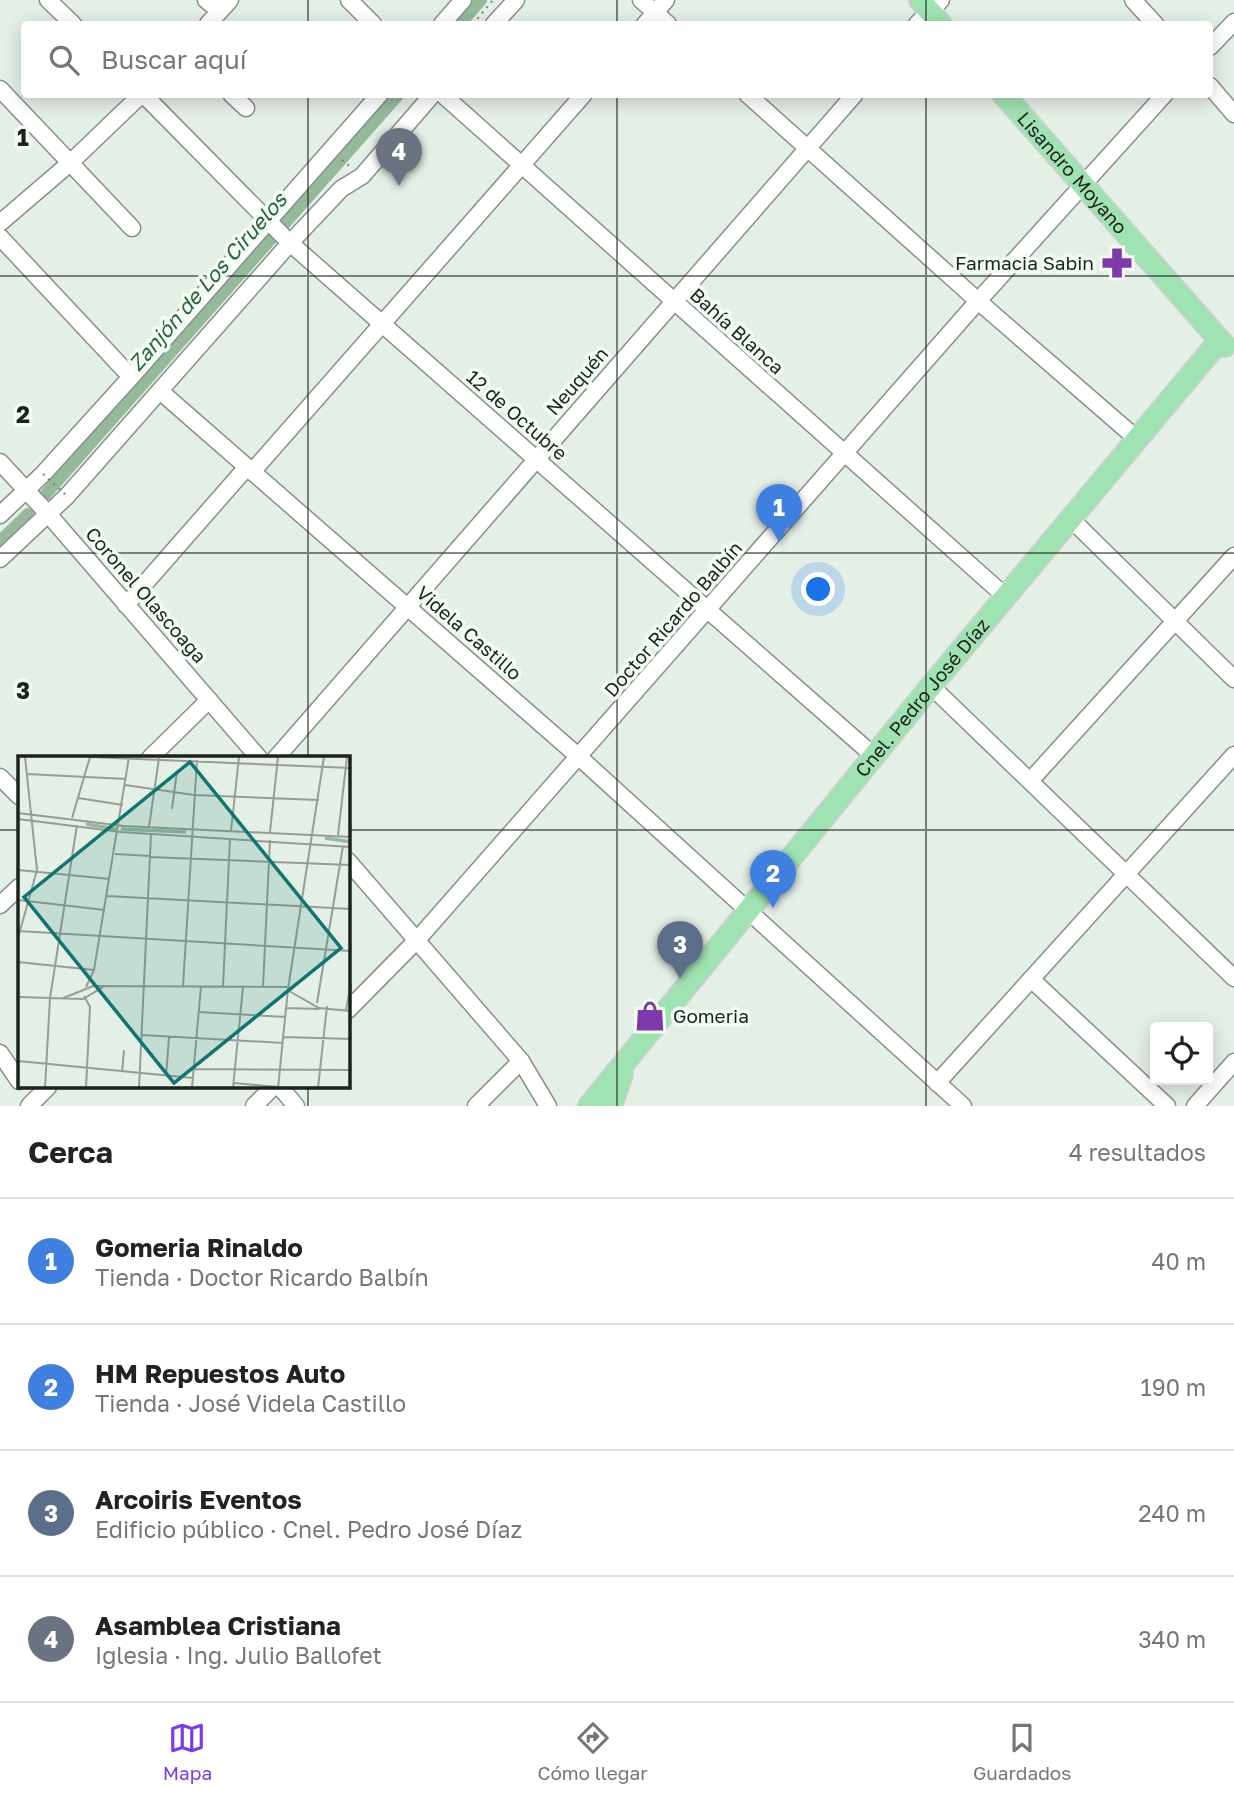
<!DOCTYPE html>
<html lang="es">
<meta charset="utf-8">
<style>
:root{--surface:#fff;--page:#f2f2f2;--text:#222;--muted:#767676;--line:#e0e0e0;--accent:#7c3aed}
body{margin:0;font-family:"Golos Text",sans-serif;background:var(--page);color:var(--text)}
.controls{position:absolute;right:21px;bottom:21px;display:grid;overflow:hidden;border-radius:7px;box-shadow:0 4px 18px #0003}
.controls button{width:63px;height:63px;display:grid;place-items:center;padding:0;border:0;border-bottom:2px solid var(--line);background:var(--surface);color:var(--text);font:35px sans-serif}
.you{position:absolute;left:819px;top:590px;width:24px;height:24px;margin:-18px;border:5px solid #fff;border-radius:50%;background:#1a73e8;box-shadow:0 0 0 10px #1a73e833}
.badge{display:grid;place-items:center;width:46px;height:46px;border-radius:50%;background:var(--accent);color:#fff;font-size:23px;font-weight:700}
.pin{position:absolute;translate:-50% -58px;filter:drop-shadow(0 2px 4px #0008)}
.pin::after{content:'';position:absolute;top:37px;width:24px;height:21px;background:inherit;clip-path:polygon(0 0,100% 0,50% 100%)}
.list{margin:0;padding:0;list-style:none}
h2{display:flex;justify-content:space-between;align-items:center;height:91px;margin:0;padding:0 28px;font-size:30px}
h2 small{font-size:23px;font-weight:400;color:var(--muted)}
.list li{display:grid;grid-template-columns:46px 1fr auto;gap:21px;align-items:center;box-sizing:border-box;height:126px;padding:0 28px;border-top:2px solid var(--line)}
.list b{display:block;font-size:26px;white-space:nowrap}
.list p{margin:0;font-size:23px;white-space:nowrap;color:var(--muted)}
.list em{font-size:23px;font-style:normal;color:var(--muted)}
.icon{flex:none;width:38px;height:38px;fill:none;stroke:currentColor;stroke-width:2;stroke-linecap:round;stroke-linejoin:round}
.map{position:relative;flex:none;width:1234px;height:1106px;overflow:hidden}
.search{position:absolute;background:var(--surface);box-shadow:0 4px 18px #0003;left:21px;right:21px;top:21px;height:77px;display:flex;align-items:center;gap:18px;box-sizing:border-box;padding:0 24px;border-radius:7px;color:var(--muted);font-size:26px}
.sheet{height:595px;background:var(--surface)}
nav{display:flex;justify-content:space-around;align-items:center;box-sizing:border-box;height:98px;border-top:2px solid var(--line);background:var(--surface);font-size:19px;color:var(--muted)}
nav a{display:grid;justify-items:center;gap:4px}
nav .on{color:var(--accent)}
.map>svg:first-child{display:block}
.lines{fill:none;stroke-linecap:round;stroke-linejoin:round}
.canal{stroke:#95b99b;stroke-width:12}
.minor-casing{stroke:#869188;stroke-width:19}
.major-casing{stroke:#cecece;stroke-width:24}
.path{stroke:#7b837c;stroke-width:2;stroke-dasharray:2 5;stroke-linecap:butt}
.minor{stroke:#fff;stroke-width:16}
.major{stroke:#a0e3b2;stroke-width:21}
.path-bridge{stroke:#7b837c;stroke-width:2;stroke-dasharray:2 5;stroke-linecap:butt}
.grid{fill:none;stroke:#1e221e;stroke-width:2;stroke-opacity:0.55}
.labels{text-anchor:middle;stroke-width:7;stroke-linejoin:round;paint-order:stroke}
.street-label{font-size:19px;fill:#1e221e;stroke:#f1fcf3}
.poi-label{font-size:19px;fill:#1e221e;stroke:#f1fcf3;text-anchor:end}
.water-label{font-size:21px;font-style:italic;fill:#2e633b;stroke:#f1fcf3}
.inset-river{fill:none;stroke:#95b99b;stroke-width:3.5}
.inset-road{fill:none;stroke:#959d96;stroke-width:2}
.view{fill:#0f766e;fill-opacity:0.15;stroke:#0f766e;stroke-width:3.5}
.inset-edge{fill:none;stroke:#1e221e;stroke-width:3.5}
.grid-label{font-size:23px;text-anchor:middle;font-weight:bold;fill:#1e221e;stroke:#f1fcf3;stroke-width:7;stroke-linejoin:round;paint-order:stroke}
</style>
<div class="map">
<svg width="1234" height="1106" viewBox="0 0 1234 1106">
<rect width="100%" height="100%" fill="#e4efe6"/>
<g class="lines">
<g class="canal">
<path d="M460,24L481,0"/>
<path d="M45,495L399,94"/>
<path d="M0,541L28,514"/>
</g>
<g class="minor-casing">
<g id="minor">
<path d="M48,0L73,24"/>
<path d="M206,0L220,11"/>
<path d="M349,0L373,24"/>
<path d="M641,0L668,24"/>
<path d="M1133,0L1155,24"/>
<path d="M208,24L230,0"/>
<path d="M442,24L463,0"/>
<path d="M494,24L516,0"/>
<path d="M645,24L666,0"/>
<path d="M917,24L941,0"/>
<path d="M1210,47L1234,22"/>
<path d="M1210,86L1234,114"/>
<path d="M0,89L132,228"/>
<path d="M143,94L290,243L874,756"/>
<path d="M231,94L246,108"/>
<path d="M442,94L1006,597"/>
<path d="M747,94L978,301L1137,439"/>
<path d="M0,223L70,163L142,94"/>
<path d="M0,237L131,377"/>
<path d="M160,391L579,757L963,1106"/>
<path d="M0,462L49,515L259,758"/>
<path d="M252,472L584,94"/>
<path d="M0,515L43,474L131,377L380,94"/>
<path d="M1071,519L1234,679"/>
<path d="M0,559L67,496L290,243L341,189L362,176L433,94"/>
<path d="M126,605L247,467"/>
<path d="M931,686L1234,978"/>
<path d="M150,758L209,700"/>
<path d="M276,758L855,94"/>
<path d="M0,777L19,796"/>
<path d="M1030,781L1234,556"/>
<path d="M348,861L521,1061L548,1106"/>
<path d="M0,905L19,887"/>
<path d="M1031,979L1167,1106"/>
<path d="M348,1010L417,940L978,301L1165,94"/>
<path d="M0,1053L19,1081"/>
<path d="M937,1083L1234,755"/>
<path d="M280,1087L296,1106"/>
<path d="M29,1106L48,1087"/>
<path d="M254,1106L273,1087"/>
<path d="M476,1106L521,1061"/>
<path d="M1195,1106L1234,1062"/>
</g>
</g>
<g class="major-casing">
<g id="major">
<path d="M920,0L941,24"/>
<path id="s1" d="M1003,94L1225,346"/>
<path id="s2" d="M589,1106L931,686L1220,340"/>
<path d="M611,1106L622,1074"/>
</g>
</g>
<g class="path">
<path d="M473,24L493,0"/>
<path d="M342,160L352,168"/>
</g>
<use href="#minor" class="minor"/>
<use href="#major" class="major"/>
<path class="path-bridge" d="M43,474L67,496"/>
</g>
<path class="grid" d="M308,0V24M617,0V24M926,0V24M308,94V758M617,94V1106M926,94V1106M0,276H1234M0,553H1234M0,830H19M348,830H1234M308,1087V1106"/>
<defs>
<g id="pharmacy-bare" transform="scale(2.415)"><path d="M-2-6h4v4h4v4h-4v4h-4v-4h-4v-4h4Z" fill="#7f39ac" stroke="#f1fcf3" stroke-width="2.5" paint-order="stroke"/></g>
<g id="shop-bare" transform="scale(2.415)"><path d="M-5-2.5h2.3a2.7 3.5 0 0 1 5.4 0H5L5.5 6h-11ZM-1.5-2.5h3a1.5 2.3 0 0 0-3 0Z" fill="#7f39ac" stroke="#f1fcf3" stroke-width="2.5" paint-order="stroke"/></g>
</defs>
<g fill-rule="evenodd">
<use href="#pharmacy-bare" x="1117" y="263"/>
<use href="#shop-bare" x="650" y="1016"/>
</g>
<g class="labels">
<g class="street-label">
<text dy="7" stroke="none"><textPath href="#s1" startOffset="105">Lisandro Moyano</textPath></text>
<text transform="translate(737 331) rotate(42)" y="7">Bahía Blanca</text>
<text transform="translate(577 381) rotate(-49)" y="7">Neuquén</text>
<text transform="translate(517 415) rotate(41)" y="7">12 de Octubre</text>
<text transform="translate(146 595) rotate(49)" y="7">Coronel Olascoaga</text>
<text transform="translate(673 619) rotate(-49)" y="7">Doctor Ricardo Balbín</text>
<text transform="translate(469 633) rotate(41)" y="7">Videla Castillo</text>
<text dy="7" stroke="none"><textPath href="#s2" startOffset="527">Cnel. Pedro José Díaz</textPath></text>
</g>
<g class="poi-label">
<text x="1094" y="270">Farmacia Sabin</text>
<text x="673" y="1023" text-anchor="start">Gomeria</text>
</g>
<g class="water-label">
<text transform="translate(208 282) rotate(-49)" y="7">Zanjón de Los Ciruelos</text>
</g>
</g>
<g transform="translate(18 756)">
<rect width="332" height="332" fill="#e4efe6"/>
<path class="inset-river" d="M68,68L98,73M103,73L168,76M307,82L333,86"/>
<path class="inset-road" d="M72,1L333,12M9,18L108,23M107,29L176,39L301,44M60,42L105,49M154,53L159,15M0,57L106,70L333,81M54,62L72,1M0,63L103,76L333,91M131,71L141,2M213,75L221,1M252,76L260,1M320,79L329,1M97,98L132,100M132,101L333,109M0,114L92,123M89,140L333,153M0,144L87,154M0,175L333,195M0,182L19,114L7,1M0,206L76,214M165,230L179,4M205,230L212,82M68,231L76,214L111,1M245,231L252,84M270,233L306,1M271,235L301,252L333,255M66,240L72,251L68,332M0,241L65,243L85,231M43,243L75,230L270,231M299,247L325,90M269,252L301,253M328,254L333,228M180,256L268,261M124,279L265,287M266,281L333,283M0,305L175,322M175,313L333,314M104,317L106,294M148,321L151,281M216,327L260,331M27,332L32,242L59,69M121,332L133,78M174,332L183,230M215,332L225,231M260,332L270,233M300,332L309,250"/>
<path class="view" d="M172,6L323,192L156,327L6,141Z"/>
<rect width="332" height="332" class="inset-edge"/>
</g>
<g class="grid-label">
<text x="23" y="146">1</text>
<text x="23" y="423">2</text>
<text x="23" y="699">3</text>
</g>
</svg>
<div class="controls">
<button><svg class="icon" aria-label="locate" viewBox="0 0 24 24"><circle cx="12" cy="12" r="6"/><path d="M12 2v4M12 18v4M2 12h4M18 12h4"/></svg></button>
</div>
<div class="you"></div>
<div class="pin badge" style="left:779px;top:542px;background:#3f7fe0">1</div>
<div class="pin badge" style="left:773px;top:908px;background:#3f7fe0">2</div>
<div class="pin badge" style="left:680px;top:979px;background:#5c6f8a">3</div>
<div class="pin badge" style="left:399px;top:186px;background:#6b7280">4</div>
<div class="search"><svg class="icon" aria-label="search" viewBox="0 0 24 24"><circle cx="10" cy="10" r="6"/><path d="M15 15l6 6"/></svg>Buscar aquí</div>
</div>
<section class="sheet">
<h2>Cerca<small>4 resultados</small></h2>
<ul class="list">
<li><span class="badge" style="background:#3f7fe0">1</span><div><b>Gomeria Rinaldo</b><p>Tienda · Doctor Ricardo Balbín</p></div><em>40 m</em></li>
<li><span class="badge" style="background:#3f7fe0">2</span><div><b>HM Repuestos Auto</b><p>Tienda · José Videla Castillo</p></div><em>190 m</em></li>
<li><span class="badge" style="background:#5c6f8a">3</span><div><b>Arcoiris Eventos</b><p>Edificio público · Cnel. Pedro José Díaz</p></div><em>240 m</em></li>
<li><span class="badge" style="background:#6b7280">4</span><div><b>Asamblea Cristiana</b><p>Iglesia · Ing. Julio Ballofet</p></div><em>340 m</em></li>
</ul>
</section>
<nav>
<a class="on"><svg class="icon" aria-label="map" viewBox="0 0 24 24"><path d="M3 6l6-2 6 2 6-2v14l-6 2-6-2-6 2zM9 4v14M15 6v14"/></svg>Mapa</a>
<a><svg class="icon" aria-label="directions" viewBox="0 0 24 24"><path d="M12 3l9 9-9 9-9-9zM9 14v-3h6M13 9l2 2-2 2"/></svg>Cómo llegar</a>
<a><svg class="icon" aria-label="saved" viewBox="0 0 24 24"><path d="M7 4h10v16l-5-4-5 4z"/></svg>Guardados</a>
</nav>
